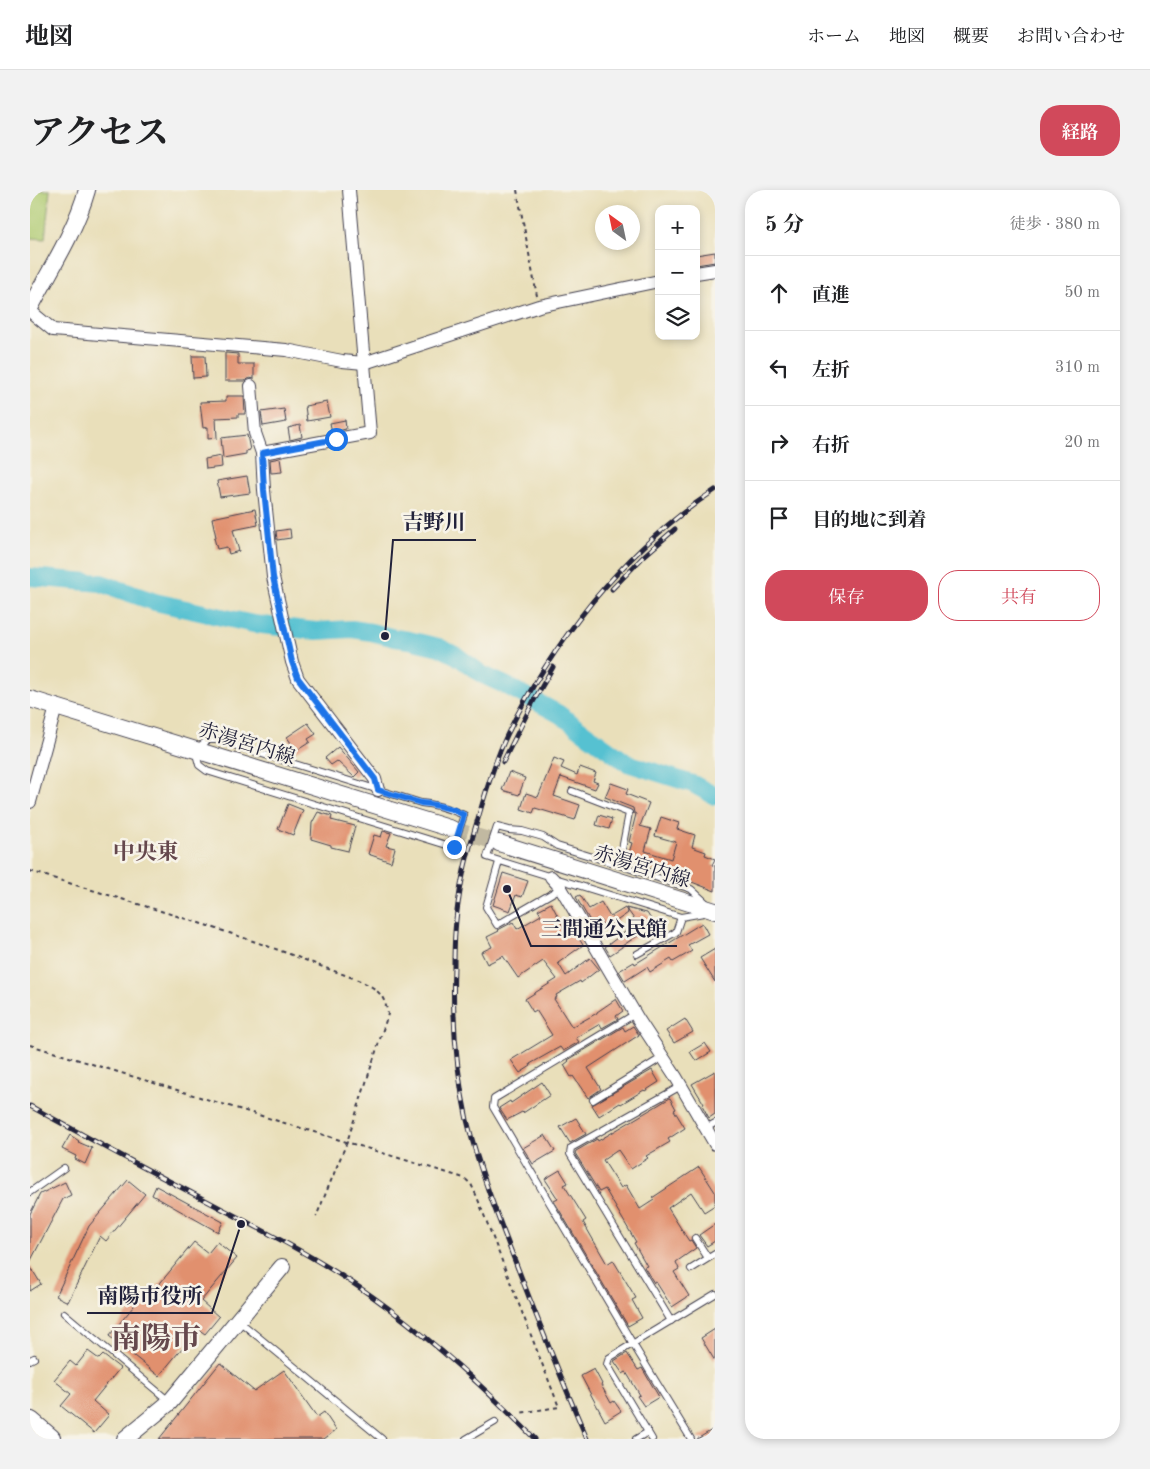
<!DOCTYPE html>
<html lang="ja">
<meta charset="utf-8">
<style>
:root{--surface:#fff;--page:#f2f2f2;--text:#202124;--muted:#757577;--line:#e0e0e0;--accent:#d1495b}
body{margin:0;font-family:"Old Standard TT","Noto Serif JP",serif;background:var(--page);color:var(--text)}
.controls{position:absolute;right:15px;top:15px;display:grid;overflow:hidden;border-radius:10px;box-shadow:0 2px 8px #0003}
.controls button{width:45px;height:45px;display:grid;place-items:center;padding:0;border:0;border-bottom:1px solid var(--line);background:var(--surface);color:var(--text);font:25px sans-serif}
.compass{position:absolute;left:565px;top:15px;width:45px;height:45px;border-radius:50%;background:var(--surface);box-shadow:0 2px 8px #0003;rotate:327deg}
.stop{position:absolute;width:15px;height:15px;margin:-11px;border:4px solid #1a73e8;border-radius:50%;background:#fff}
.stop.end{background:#1a73e8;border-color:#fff;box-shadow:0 1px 5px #0008}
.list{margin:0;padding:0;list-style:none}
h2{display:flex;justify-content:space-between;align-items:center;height:65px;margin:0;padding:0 20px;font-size:21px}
h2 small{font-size:16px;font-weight:400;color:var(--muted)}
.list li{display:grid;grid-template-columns:32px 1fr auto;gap:15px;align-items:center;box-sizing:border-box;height:75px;padding:0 20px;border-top:1px solid var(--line)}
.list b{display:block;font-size:19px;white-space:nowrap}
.list em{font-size:16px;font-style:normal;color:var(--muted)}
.actions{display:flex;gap:10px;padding:15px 20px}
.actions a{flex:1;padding:11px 0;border:1px solid var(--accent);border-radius:20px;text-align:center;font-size:18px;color:var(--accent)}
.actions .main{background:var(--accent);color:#fff}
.icon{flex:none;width:28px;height:28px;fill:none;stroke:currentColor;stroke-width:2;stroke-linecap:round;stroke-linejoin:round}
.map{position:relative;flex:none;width:685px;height:1249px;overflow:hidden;border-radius:20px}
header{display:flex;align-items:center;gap:30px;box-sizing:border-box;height:70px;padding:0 25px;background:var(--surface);border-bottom:1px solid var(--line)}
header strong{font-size:24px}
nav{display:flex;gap:28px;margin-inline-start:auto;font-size:18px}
.intro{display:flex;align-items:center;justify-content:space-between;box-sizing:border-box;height:120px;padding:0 30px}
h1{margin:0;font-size:35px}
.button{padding:12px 22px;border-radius:20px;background:var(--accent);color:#fff;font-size:18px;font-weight:700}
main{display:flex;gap:30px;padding:0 30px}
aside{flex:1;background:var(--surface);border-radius:20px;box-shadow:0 2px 8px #0003}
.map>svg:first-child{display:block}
.green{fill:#afcb71;stroke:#687656}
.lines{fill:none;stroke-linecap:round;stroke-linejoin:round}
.river{stroke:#56c1d1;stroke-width:18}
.building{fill:#e1906e}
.secondary-tunnel{stroke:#c1b9a1;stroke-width:16;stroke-dasharray:16 8;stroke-linecap:butt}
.lane-casing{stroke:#403e4e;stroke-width:8}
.street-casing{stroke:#403e4e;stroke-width:14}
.secondary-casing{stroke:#403e4e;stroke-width:18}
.highway-casing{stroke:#403e4e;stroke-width:23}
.path{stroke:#403e4e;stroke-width:2;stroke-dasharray:4 4;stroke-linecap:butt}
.lane{stroke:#fff;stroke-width:6}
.street{stroke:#fff;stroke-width:12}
.secondary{stroke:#fff;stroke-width:16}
.highway{stroke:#fff;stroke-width:21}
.rail-casing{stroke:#22223b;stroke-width:5}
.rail{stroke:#f7f3e8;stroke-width:3;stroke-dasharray:9;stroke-linecap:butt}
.route{stroke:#1a73e8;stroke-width:6}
.labels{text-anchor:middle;stroke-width:5;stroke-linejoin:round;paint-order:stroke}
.street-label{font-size:20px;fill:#22223b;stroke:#f7f3e8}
.quarter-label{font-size:22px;font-weight:bold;fill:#65484d;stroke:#f7f3e8}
.town-label{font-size:30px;font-weight:bold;fill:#65484d;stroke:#f7f3e8}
.leader{fill:none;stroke:#22223b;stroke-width:2}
.callout-dot{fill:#22223b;stroke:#f7f3e8;stroke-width:2}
.callout-label{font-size:21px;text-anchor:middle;font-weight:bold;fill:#22223b;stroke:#f7f3e8;stroke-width:5;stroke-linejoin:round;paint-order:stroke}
</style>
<header>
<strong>地図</strong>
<nav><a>ホーム</a><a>地図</a><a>概要</a><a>お問い合わせ</a></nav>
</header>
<div class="intro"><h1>アクセス</h1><a class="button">経路</a></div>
<main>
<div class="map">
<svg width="685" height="1249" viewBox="0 0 685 1249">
<rect width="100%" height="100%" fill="#f7f3e8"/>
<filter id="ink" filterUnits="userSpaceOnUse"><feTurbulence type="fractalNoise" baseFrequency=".02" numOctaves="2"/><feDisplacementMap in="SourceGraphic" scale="10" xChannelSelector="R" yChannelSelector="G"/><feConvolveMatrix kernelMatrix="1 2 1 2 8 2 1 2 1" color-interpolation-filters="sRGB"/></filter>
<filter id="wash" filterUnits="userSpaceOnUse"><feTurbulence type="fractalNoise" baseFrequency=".0096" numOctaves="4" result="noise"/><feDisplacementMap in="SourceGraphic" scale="20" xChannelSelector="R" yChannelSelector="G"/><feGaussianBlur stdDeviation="1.12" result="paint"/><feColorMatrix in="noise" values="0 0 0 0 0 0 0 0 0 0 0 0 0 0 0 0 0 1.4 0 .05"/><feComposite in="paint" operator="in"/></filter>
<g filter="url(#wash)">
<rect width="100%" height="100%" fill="#e9dfba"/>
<path class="green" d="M0,0H20L15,49L0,48Z"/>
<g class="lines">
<path class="river" d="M0,387L71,393L125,412L223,434L286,441L322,439L341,442L365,448L379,450L409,457L427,466L453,485L477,496L529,524L597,573L663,594L685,606"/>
</g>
<g id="blocks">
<g class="building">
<path d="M685,62V72L666,75V65Z"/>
<path d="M195,163L208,164V174H224V189L220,188L215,191H195Z"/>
<path d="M162,166H175L176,187L163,188Z"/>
<path d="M196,206H214L215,224H208V227L186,228L187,248L178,249V237L173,238L170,212L196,211Z"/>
<path d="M297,212L300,227L277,231L275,216Z"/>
<path d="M254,219L256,232L233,236L231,222Z"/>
<path d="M315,230L316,239L302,242L300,233Z"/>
<path d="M270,235L272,247L260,250L258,238Z"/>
<path d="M217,245L220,260L216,261V264L193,268L191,248Z"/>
<path d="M191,266L192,277L176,279L175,269Z"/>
<path d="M250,268L252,282L241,283L240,270Z"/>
<path d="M217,286L220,303L190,307L187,291Z"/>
<path d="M225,319L228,335L203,340L209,361L199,364L197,357L187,359L184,348L186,347L182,328Z"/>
<path d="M260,339L261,348L247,350L246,341Z"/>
<path d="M278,533L286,544L278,549L280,552L266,561L257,547Z"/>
<path d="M308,557L329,582L324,587L307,571L301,575L295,568Z"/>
<path d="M524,568L534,572L531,578L547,585L550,577L566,583L563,591L568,593L565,599L531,587L524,606L550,615L545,630L505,618L503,623L491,619L496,603L508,607Z"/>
<path d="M479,582L495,588L489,605L472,600Z"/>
<path d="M581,593L598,599L596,604L619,613L610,636L621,639L615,661L641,669L646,652L625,646L631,627L649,633L647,639L665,645L662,657L676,662L675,665L685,669L682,675L685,676V701L636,682L635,684L603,673L598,666L602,653L599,652L606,624L604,623L603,618L575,607Z"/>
<path d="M258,614L273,620L263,645L248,639Z"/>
<path d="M288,622L302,626L301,630L325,636L318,661L301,657V655L281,649L282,633Z"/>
<path d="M569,625L582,629L579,639L566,635Z"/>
<path d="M353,641L361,643L356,656L365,658L361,672L338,664L344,645L351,647Z"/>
<path d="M473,683L498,691L492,707L486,705L480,721L463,715Z"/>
<path d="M550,705L559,719L571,712L580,727L595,718L598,723L575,739L571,731L563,736L546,707Z"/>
<path d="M521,713L535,740L541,736L553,755L528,773L536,786L560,768L569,779L551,793L550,791L526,805L527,807L524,809L542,837L567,823V822L586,809L593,821L586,826L588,829L572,838L570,834L546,848L549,852L533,861L530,857L500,874L501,876L490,883L481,870L522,845L506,820L503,822L495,809L527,789L513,771L488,788L473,766L457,774L451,762L462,757L457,747L469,741L468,740L483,732L487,739L511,725L508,720Z"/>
<path d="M596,718L617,723L627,739L617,745L615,741L592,756V757L580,765L575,757L607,733Z"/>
<path d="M672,733L678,744L658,755L662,761L643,772L641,769L620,782L617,777L595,791L589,781L604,772L605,774Z"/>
<path d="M685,759V792L670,768Z"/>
<path d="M655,829L663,842L644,853L636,841Z"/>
<path d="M603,836L609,845L558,878L571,899L558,908L543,886L541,887L534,875L539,871L538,870L593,837L595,841Z"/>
<path d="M675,853L681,862L666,871L660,862Z"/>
<path d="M622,880L629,892L615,901L614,900L591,914L590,913L569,926L562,915Z"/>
<path d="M685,881V924L679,928L672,915L674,914L662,894Z"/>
<path d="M512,892L520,905L493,923L492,922L477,930L469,918L480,911L481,913Z"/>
<path d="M640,908L646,919L644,920L655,938L638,949L640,952L616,966L618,968L601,979L588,960L573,970L591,998L596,995L610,1019L624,1010L622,1008L669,977L685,1002V1015L674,1022L661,1002L638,1018L655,1045L659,1051L661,1050L666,1058L646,1072L649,1079L644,1082L659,1106L642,1117L626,1092L624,1093L614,1077L617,1076L604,1053L606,1052L575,999L569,1002L545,963L546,961L567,949L568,951Z"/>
<path d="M546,928L556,944L540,953L530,937Z"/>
<path d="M40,945L49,951L48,952L62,958L55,974L45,969L46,966L32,959Z"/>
<path d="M515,945L525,961L503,974L493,958Z"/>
<path d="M530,980L538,993L534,995L556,1030L553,1032L577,1074L583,1070L606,1108L602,1110L612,1128L598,1136L524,1011L528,1009L515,989Z"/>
<path d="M98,990L115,1004L76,1051L70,1046L38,1112L26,1106L59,1036Z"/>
<path d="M35,992L41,1005L33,1009L0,1072V1024L10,1004Z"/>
<path d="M126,996L193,1032L188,1042L122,1005Z"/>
<path d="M685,1034V1051L677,1056L669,1045Z"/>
<path d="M164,1052L178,1063L187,1052L207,1068L171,1111L189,1127L175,1144L168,1139L129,1186L79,1146L113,1105L117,1109Z"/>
<path d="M0,1076L11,1094L0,1101Z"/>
<path d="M685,1139V1171L671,1148Z"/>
<path d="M58,1161L69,1169L73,1165L90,1178L63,1211L79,1225L64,1243L31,1216L41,1204L24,1190L40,1171L46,1176Z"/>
<path d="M597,1163L608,1180L612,1178L629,1207L614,1216L607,1206L610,1205L596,1182L593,1184L584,1171Z"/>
<path d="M190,1173L224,1201L254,1180L287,1227L294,1222L306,1240L294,1249H129Z"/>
<path d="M564,1179L572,1194L571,1195L581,1213L584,1211L591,1221L575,1231L551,1186Z"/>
<path d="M682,1240L685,1244V1247L682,1249H667Z"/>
</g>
</g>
</g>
<g filter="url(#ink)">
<use href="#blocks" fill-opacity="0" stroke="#403e4e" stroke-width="1"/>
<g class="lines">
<path class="secondary-tunnel" d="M422,639L469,653"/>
<g class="lane-casing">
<g id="lane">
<path d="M178,550H187L391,613C406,614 420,619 434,625L423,657L177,581L169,575L165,560Z"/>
<path d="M542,601L599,623L589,675"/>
<path d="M467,637L479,640L492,641L513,647L527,656L589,675L661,699L685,721L651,727L457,667Z"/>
<path d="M469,672L456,717L467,735L531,698"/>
<path d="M607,764L646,742L651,727"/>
<path d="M605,824L464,909L463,917L603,1154L661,1249"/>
<path d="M563,910L633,867"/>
<path d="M676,938L685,933"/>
<path d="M0,1002L34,978"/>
<path d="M665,1048L678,1068"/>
<path d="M661,1079L685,1064"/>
<path d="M34,1123L140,1212"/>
<path d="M209,1131L352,1249"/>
<path d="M641,1131L540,964L541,958L651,896"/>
<path d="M0,1170L4,1168"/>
<path d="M436,1249L465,1232"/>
<path d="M606,1249L618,1242"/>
<path d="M622,1249L577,1174L579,1168L685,1104"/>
</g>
</g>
<g class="street-casing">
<g id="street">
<path d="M319,0L340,243L232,263L234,300L243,387L262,472L268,489L345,589L348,600"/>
<path d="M666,83L685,80"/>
<path d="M0,121L23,140L256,160L312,171L334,173L509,116L629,91"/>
<path d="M221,196L225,243L232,263"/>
<path d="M0,612L26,517"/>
<path d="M521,687L531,698L608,829L646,887L685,954"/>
</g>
</g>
<g class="secondary-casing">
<g id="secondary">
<path d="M0,118C20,80 45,42 57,0"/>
<path d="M0,509L422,639"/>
<path d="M469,653L685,721"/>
<path d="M95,1249L140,1212L252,1077"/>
</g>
</g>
<g class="highway-casing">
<path id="highway" d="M0,1232L20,1249"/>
</g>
<g class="path">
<path d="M487,0L507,106"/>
<path d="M0,681C96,711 194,738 288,775C302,781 337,791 347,801C354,807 356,815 358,824L317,952L286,1027"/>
<path d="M0,855L434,988L441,994L447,1007L529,1217L489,1223"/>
</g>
<use href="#lane" class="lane"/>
<use href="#street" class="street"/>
<use href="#secondary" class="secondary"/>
<use href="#highway" class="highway"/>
<g class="rail-casing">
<g id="rail">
<path d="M582,399L615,365L645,339"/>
<path d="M473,572L503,512L523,477"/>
<path d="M0,916C53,945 106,974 160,1002C222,1035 286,1066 343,1107C402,1149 455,1198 505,1249"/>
<path d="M557,1249C532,1190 508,1131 485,1071C467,1025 449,979 437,930C426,880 422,828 424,777C424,754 425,730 429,708C433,679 441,652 449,625C457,598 465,570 477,545C500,497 530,452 563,411C598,369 639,330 685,300"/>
</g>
</g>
<use href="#rail" class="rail"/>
</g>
</g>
<g class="lines" filter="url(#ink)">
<path class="route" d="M306,249L232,263L234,300L243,387L262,472L268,488L345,589L348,600L391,613L400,614L422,619L434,625L424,657"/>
</g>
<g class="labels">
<g class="street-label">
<text transform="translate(217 553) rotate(17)" y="7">赤湯宮内線</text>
<text transform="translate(612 676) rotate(17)" y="7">赤湯宮内線</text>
</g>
<g class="quarter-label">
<text x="116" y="669">中央東</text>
</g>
<g class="town-label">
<text x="126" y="1158">南陽市</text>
</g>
</g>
<path class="leader" d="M355 446L363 350H446M477 699L501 756H647M211 1034L182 1123H57"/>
<g class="callout-dot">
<circle cx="355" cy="446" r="5"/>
<circle cx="477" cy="699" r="5"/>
<circle cx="211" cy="1034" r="5"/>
</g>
<g class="callout-label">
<text x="404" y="339">吉野川</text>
<text x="574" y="746">三間通公民館</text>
<text x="120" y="1113">南陽市役所</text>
</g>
</svg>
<div class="controls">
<button>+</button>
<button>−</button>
<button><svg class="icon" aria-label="layers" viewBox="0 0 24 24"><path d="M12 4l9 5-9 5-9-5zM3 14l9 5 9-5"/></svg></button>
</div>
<svg class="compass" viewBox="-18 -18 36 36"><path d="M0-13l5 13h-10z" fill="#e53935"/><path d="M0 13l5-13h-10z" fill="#757577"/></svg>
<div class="stop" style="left:306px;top:249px"></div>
<div class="stop end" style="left:424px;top:657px"></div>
</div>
<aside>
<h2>5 分<small>徒歩 · 380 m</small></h2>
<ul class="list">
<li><svg class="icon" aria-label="ahead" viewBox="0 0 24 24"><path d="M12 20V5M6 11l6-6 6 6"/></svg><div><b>直進</b></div><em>50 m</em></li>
<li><svg class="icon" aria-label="left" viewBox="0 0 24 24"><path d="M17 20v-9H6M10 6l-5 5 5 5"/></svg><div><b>左折</b></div><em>310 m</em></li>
<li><svg class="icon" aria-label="right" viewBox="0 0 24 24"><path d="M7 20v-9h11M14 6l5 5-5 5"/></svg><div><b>右折</b></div><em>20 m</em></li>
<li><svg class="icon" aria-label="arrive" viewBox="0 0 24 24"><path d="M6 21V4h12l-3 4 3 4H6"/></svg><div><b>目的地に到着</b></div></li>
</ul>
<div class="actions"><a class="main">保存</a><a>共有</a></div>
</aside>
</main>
